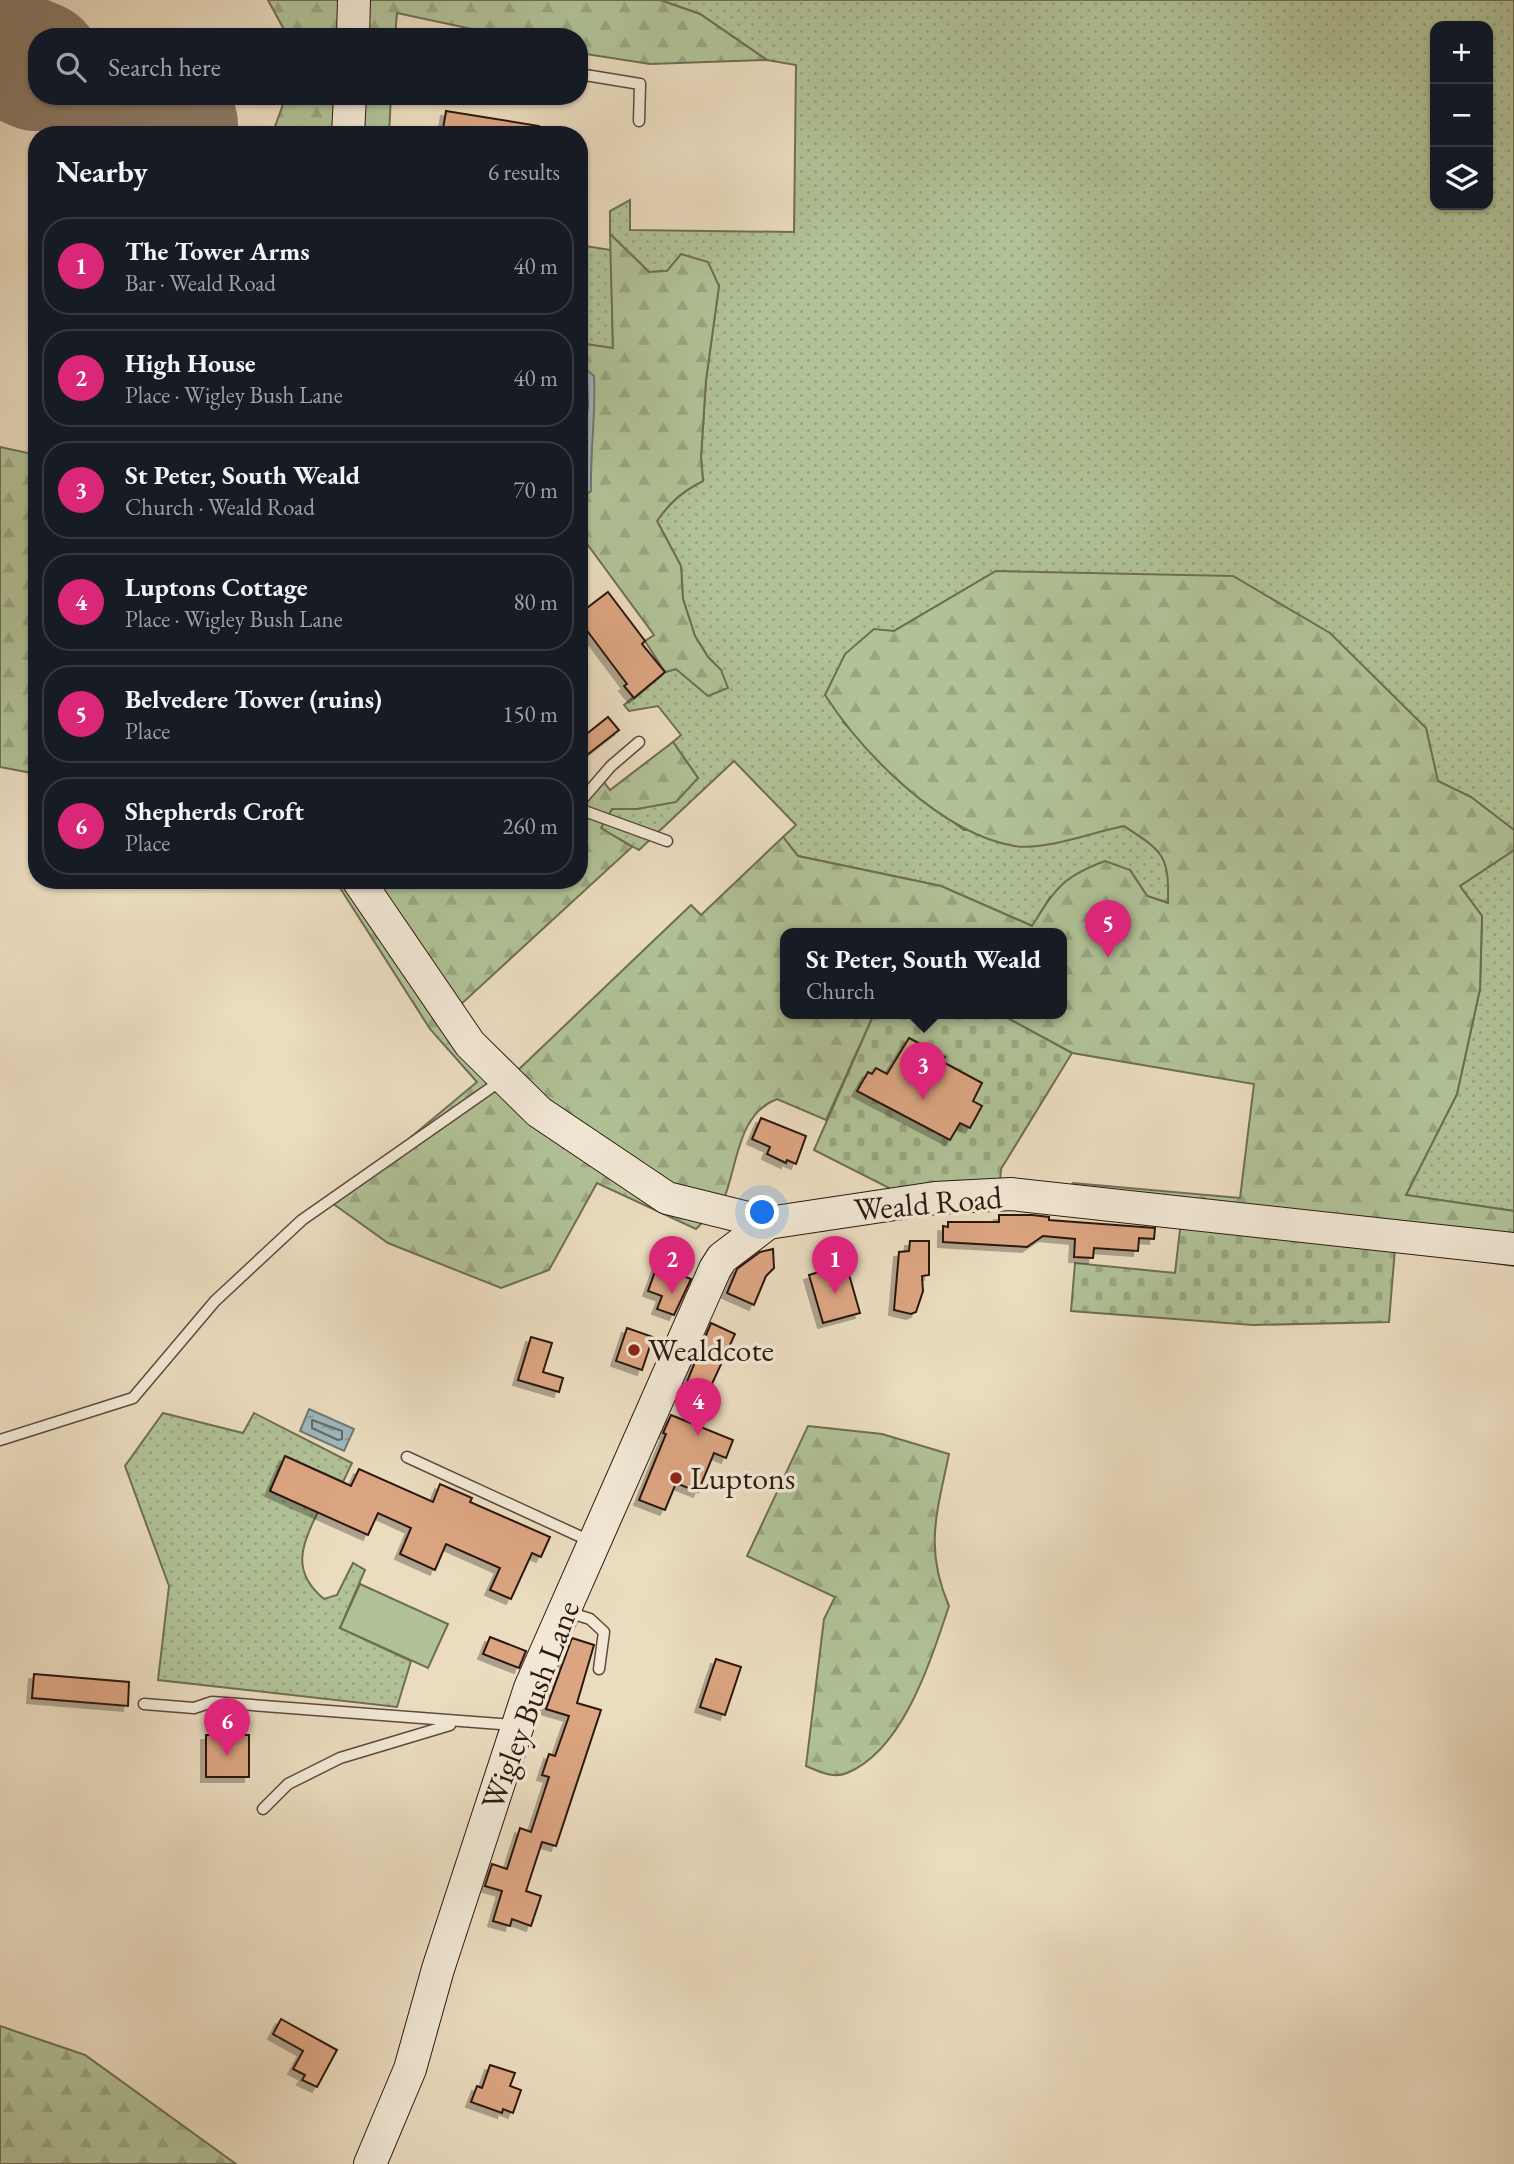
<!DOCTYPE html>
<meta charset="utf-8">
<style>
:root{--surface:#171b24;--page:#242831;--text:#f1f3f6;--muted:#9ea1a6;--line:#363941;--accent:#db2777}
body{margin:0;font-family:"EB Garamond",serif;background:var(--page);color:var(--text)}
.controls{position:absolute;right:21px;top:21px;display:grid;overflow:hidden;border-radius:14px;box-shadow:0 2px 5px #0004}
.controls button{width:63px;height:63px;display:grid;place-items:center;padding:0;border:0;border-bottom:2px solid var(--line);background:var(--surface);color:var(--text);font:35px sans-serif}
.you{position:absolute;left:763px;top:1213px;width:24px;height:24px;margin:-18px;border:5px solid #fff;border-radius:50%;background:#1a73e8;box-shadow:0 0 0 10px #1a73e833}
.badge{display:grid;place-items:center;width:46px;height:46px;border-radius:50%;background:var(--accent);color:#fff;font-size:23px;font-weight:700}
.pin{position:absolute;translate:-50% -58px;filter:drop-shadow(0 2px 4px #0008)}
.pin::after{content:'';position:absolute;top:37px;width:24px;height:21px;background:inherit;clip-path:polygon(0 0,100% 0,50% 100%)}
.popup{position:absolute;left:780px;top:928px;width:287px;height:91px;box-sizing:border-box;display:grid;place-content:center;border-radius:14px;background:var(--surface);filter:drop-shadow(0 2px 5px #0005);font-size:23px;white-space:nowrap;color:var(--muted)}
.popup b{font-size:26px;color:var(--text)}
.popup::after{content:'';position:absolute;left:50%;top:100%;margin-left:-14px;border:14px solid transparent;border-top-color:var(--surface)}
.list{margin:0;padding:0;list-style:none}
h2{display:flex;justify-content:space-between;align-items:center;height:91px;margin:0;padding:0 28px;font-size:30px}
h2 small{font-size:23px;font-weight:400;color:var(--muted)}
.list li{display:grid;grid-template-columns:46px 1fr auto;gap:21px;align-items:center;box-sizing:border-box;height:98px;margin:0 14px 14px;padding:0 14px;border:2px solid var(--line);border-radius:28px}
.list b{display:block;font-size:26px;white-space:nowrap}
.list p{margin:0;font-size:23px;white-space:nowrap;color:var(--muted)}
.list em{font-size:23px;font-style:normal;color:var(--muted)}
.icon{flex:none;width:38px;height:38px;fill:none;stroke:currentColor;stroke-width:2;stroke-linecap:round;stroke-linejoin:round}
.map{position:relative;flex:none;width:1514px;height:2164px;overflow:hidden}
.search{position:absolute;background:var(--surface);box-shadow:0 2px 5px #0004;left:28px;top:28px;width:560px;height:77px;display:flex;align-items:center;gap:18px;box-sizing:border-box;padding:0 24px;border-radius:28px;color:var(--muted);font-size:26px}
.panel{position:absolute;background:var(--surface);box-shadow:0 2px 5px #0004;left:28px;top:126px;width:560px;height:763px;border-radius:28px}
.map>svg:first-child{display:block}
.grass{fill:url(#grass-dots);stroke:#6e6e54;stroke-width:2;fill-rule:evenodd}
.forest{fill:url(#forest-firs);stroke:#6e6e54;stroke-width:2}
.cemetery{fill:url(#cemetery-stones);stroke:#6e6e54;stroke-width:2}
.pitch{fill:#b1c297;stroke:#6e6e54;stroke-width:2}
.water{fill:url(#water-ripples);stroke:#707878;stroke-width:2}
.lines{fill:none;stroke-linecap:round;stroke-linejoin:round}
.shore{stroke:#656867;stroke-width:2}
.runway{stroke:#8c7a68;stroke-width:130}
.building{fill:#dca582;stroke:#2c1910;stroke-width:2;filter:url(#shadow)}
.lane-casing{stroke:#5c4a3c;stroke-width:13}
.secondary-casing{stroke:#2c1910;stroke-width:34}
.lane{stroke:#f2e8d5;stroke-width:10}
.secondary{stroke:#f2e8d5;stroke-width:32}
.poi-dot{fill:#8f2418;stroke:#f2e8d5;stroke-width:2.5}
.labels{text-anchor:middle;stroke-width:7;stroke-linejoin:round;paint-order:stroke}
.street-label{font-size:32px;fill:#2c1910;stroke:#f2e8d5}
.poi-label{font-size:32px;fill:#2c1910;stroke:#f2e8d5;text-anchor:start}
</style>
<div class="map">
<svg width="1514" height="2164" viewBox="0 0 1514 2164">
<defs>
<pattern id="grass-dots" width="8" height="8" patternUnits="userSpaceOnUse" patternTransform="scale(1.75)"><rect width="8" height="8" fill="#b1c297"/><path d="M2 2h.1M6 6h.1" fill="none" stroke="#98a681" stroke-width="1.8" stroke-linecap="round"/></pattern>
<pattern id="forest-firs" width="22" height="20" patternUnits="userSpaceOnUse" patternTransform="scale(1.75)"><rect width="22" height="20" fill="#b1c297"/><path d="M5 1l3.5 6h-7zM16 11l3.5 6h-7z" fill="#98a681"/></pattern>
<pattern id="cemetery-stones" width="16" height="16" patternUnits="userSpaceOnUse" patternTransform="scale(1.75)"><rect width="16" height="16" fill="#b1c297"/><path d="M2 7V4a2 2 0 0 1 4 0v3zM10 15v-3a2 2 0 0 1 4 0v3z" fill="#98a681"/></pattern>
<pattern id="water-ripples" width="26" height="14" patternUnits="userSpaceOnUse" patternTransform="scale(1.75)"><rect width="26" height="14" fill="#9eb8be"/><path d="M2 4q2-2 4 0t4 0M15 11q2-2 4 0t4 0" fill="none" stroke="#819599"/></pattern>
<filter id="shadow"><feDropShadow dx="-5" dy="5" stdDeviation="0" flood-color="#0004"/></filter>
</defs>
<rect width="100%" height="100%" fill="#ebdcbf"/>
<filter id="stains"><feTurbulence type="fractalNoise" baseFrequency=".00286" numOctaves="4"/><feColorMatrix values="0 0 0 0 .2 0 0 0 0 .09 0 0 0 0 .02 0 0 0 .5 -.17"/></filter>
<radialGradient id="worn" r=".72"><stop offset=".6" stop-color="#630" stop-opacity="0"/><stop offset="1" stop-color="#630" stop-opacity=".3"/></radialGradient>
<g class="grass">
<path d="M660,0H1514V830L1471,797L1437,781L1426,728L996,571L894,631L843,722L912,791L964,830L1091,832L1124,826C1164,852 1169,855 1169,903L1147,896L1130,870L1050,897L1033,926L941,886L798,856L783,837L796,825L734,761L639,850L600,828L612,809H637L698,778L673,742L681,735L658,706L629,711L624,705L665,672L676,669L691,681L721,670L708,657L695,636L683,599L681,566L657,521C670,502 683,491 703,481L701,457L706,380L719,285L667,271L649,272L610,234V211L630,200V230L794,232L796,65L767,60L700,14ZM1435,26H1488V205H1435Z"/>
<path d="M579,245L611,250L613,349L579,343Z"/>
<path d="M1514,850V1211L1406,1195L1457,1094L1480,989L1482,916L1460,886Z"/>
<path d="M163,1413L243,1433L254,1413L352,1463L343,1482L285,1456L270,1490L318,1512C301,1545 291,1572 324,1599L337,1595L353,1563L365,1570L340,1628L411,1661L397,1707L158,1680L169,1586L125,1466Z"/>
</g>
<g class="forest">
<path d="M268,0H660L700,14L767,60L650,64L579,53V37H509L397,13L395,37H288Z"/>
<path d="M286,96H391L389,135H272Z"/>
<path d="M610,234L649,272L667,271L681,254L708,262L719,286L706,380L701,457L703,481C683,491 670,502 657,521L681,566L683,599L695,636L708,657L721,670L728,688L708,696L676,669L665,672L645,641L654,635L579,533V343L613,348Z"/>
<path d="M0,447L37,455V774L0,767Z"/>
<path d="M996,571L1233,576L1330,633L1426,728L1438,781L1471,797L1514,830V850L1460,886L1482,916L1480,989L1457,1094L1406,1195L1514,1211V1266L1059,1199L1073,1183L1240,1198L1254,1084L1072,1053L1000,1014H1061V934H785V1014H874L826,1120L777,1099C738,1114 738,1162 725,1196C720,1208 705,1219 696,1229L597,1183L549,1270L501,1288L388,1243L332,1203L477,1082L430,1029L335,880H579V775L588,785L603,781L610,790L673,742L698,778L676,802L637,809H612L601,828L632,847L459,1006L515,1073L691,905L701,915L783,837L798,856L941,886L1032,926C1056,888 1062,877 1105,861L1130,870L1147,896L1168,903C1169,855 1164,852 1124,826C1093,832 1044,851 1014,846C941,833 864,755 825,695L845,654L874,629L894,631Z"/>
<path d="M808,1426L882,1434L949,1454C937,1512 924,1549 949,1606C931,1659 904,1750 847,1773C833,1779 818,1771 806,1766L824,1619L835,1597L747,1556Z"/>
<path d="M0,2026L85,2055L236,2164H0Z"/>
</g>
<g class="cemetery">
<path d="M874,1014H1000L1072,1053L1001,1169L1000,1183L891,1189L814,1150Z"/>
<path d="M1182,1212L1395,1248L1389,1322L1253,1325L1071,1311L1075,1263L1175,1273Z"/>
</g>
<path class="pitch" d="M360,1584L448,1624L428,1668L340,1628Z"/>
<g class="water">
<path d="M579,363L594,376C596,415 590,452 591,491L581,499Z"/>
<path d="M309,1409L354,1429L344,1451L300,1431Z"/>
</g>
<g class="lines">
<g class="shore">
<path d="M579,371L587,380L588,406L583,441V486L579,491"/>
<path d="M312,1420L342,1431V1439L338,1440L312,1428Z"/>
</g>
<g class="runway">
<path d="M0,50L37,66"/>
<path d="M107,96L173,125"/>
</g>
</g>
<g class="building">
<path d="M446,111L539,126L538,135H442Z"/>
<path d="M608,592L645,641L642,644L665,672L634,698L624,686L627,684L579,620V614Z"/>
<path d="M608,717L619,730L587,755L579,740Z"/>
<path d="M909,1038L945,1057L943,1062L982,1083L973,1101L982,1106L970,1128L960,1123L950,1140L857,1091L868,1072L872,1074L876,1068L887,1074Z"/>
<path d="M761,1118L806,1136L796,1164L787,1160L786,1163L767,1154L770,1147L752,1139Z"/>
<path d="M999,1215H1032L1049,1217V1220L1155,1228L1154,1239L1139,1238L1138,1251L1094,1248L1093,1258L1074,1257L1075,1239L1043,1236L1027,1247L943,1242V1226L948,1227V1222H999Z"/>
<path d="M910,1241H929V1275L922,1276L923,1291L916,1312L911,1314L894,1310L899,1252L909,1251Z"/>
<path d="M773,1249L774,1268L766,1276L754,1305L727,1293L737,1269L760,1252Z"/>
<path d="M846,1264L860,1313L823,1323L809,1275Z"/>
<path d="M657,1266L691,1279L674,1315L657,1309L662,1296L648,1291Z"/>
<path d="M711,1323L735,1334L705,1399L684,1389Z"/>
<path d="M627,1328L653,1337L642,1370L616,1361Z"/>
<path d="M531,1337L552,1343L543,1372L563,1378L559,1392L518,1380Z"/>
<path d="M671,1415L733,1440L726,1458L714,1453L698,1492L676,1483L665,1510L639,1500L666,1434L663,1433Z"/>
<path d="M285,1456L351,1486L359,1469L433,1502L440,1484L472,1498L470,1502L550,1537L541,1557L532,1553L511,1599L490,1590L500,1568L446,1544L435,1570L400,1554L411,1528L378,1513L368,1535L270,1491Z"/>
<path d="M490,1637L526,1651L519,1668L483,1654Z"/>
<path d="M572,1638L594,1645L577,1703L601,1710L556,1846L542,1842L526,1891L541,1896L531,1926L512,1919L510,1926L493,1921L502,1891L485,1886L492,1864L507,1869L520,1828L531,1832L549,1777L542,1775L549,1754L555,1756L569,1716L546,1709Z"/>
<path d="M716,1659L741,1667L725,1715L700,1707Z"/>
<path d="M34,1674L129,1682L128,1706L32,1698Z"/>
<rect x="206" y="1735" width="43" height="42"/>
<path d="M281,2019L337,2050L317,2087L302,2080L305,2075L293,2069L303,2051L273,2034Z"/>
<path d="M490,2065L515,2073L510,2086L521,2090L513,2113L503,2109L502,2113L471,2102L477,2086L482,2088Z"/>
</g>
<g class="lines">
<g class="lane-casing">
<g id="lane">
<path d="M579,74L640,84L639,121"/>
<path d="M579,803L611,766L639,742"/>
<path d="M579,809L667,841"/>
<path d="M0,1440L133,1398L215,1301L302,1220L502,1080"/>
<path d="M407,1457L590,1541"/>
<path d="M568,1612L590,1619L604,1632L599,1669"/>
<path d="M144,1704L194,1708L212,1702L514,1725"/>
<path d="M263,1809L288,1784L340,1758L450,1725"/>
</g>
</g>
<g class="secondary-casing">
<g id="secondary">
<path d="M353,37L354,0"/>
<path d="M348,135L350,96"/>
<path d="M358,880L470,1044L539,1112L667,1198L768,1223L935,1198L1011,1194L1514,1249"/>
<path d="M370,2164L410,2069L438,1969L530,1688L715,1269L722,1258L768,1223"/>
</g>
</g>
<use href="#lane" class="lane"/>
<use href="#secondary" class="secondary"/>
</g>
<g class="poi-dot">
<circle cx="634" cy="1350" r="7"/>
<circle cx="676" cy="1478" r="7"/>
</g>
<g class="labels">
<g class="street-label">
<text transform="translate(928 1203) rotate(-5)" y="11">Weald Road</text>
<text transform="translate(530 1705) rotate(-69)" y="11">Wigley Bush Lane</text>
</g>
<g class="poi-label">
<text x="648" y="1361">Wealdcote</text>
<text x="690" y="1489">Luptons</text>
</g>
</g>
<rect width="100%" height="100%" filter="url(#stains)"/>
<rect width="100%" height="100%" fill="url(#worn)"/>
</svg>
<div class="controls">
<button>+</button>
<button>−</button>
<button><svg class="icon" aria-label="layers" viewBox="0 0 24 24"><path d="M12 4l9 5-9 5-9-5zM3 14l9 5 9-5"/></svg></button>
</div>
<div class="you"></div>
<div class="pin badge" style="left:835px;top:1294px">1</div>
<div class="pin badge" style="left:672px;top:1294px">2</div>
<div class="pin badge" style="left:923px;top:1100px">3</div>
<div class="popup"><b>St Peter, South Weald</b>Church</div>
<div class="pin badge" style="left:698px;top:1436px">4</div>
<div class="pin badge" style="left:1108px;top:958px">5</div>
<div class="pin badge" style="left:227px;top:1756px">6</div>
<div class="search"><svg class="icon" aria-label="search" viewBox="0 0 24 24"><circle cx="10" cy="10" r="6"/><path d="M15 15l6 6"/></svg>Search here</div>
<section class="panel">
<h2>Nearby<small>6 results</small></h2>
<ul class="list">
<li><span class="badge">1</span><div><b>The Tower Arms</b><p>Bar · Weald Road</p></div><em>40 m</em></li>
<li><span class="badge">2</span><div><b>High House</b><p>Place · Wigley Bush Lane</p></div><em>40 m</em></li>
<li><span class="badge">3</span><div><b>St Peter, South Weald</b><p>Church · Weald Road</p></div><em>70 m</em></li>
<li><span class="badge">4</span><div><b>Luptons Cottage</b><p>Place · Wigley Bush Lane</p></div><em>80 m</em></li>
<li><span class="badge">5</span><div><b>Belvedere Tower (ruins)</b><p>Place</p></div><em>150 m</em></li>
<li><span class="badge">6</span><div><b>Shepherds Croft</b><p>Place</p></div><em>260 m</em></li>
</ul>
</section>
</div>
